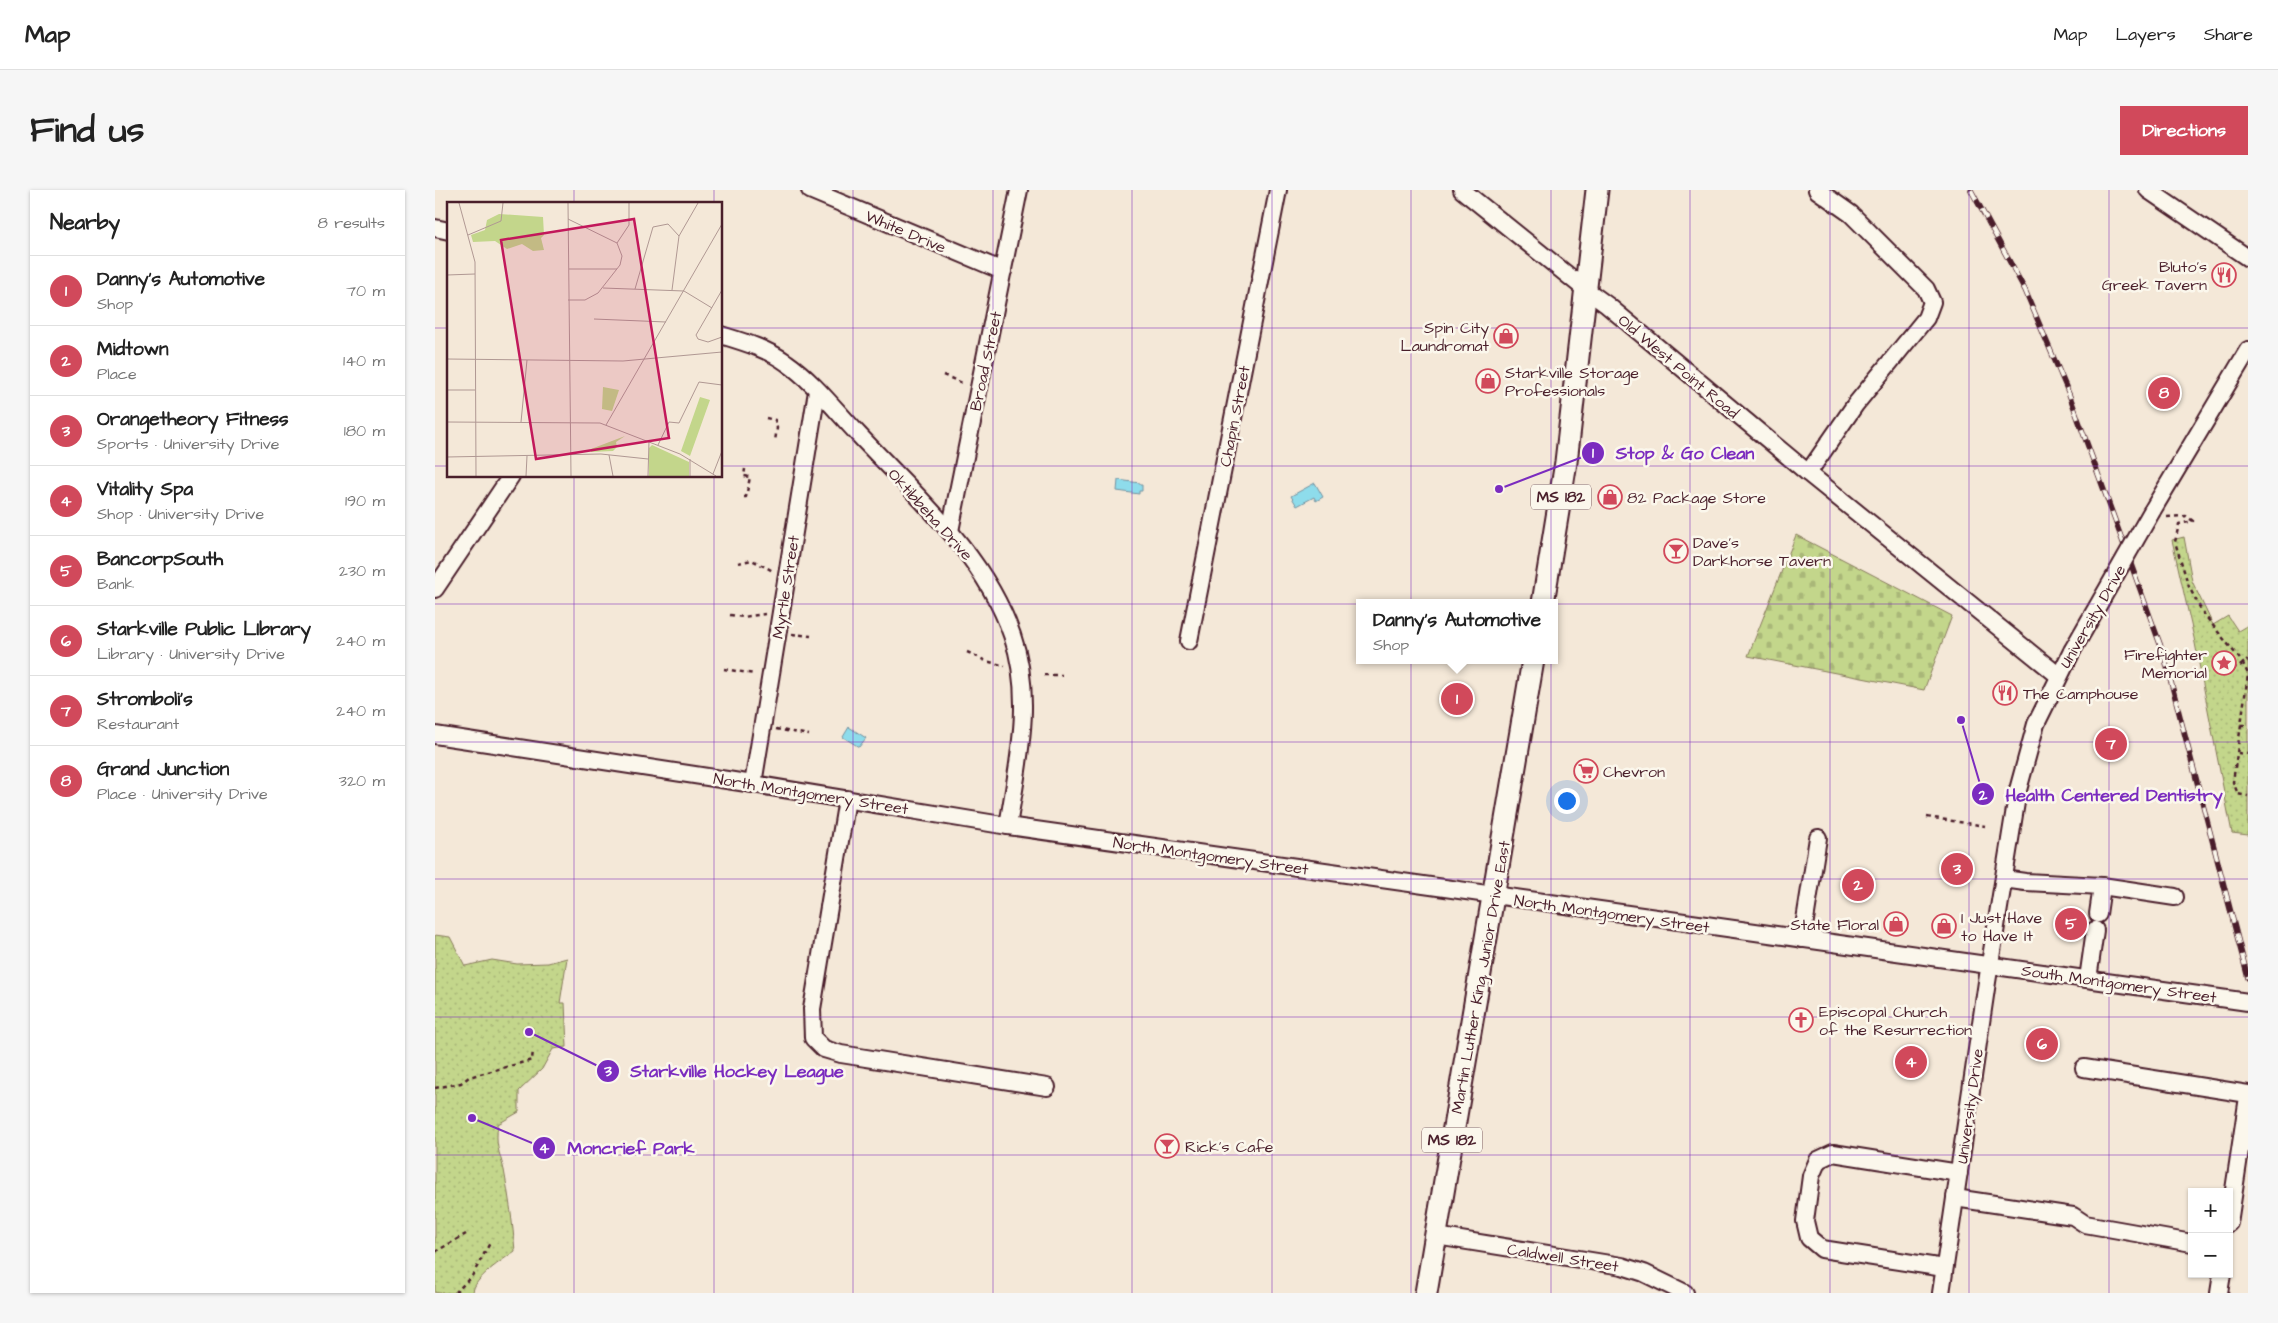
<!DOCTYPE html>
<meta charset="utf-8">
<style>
:root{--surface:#fff;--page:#f6f6f6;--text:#222;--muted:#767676;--line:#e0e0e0;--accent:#d1495b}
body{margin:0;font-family:"Architects Daughter",sans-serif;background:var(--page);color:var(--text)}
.controls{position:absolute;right:15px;bottom:15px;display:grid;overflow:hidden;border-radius:0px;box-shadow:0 1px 4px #0004}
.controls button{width:45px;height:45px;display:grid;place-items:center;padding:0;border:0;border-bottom:1px solid var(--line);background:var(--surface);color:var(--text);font:25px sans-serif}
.you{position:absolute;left:1131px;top:610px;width:18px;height:18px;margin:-12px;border:4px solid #fff;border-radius:50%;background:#1a73e8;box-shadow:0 0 0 8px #1a73e833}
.badge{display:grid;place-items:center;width:32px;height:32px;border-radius:50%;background:var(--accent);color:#fff;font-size:16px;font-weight:700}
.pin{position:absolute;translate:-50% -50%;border:2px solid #fff;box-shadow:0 1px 5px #0006}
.popup{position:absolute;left:921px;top:409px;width:202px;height:65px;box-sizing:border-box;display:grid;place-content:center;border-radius:0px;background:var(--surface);filter:drop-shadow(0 1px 4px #0005);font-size:16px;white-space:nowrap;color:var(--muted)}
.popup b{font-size:19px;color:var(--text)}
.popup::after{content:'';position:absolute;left:50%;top:100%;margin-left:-10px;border:10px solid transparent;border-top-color:var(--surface)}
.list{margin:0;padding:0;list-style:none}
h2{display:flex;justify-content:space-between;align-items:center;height:65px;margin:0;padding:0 20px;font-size:21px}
h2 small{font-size:16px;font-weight:400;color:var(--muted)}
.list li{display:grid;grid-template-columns:32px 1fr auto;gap:15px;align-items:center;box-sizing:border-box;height:70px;padding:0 20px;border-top:1px solid var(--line)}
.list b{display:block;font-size:19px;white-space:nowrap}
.list p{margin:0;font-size:16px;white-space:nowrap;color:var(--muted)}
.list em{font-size:16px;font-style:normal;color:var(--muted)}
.map{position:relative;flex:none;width:1813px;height:1103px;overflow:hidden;border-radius:0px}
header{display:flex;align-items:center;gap:30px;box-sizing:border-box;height:70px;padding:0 25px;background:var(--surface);border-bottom:1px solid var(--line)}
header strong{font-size:24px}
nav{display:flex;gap:28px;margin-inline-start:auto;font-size:18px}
.intro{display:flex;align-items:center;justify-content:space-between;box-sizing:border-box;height:120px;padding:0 30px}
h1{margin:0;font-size:35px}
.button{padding:12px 22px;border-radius:0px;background:var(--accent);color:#fff;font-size:18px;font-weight:700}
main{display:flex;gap:30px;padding:0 30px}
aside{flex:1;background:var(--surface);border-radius:0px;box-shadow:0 1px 4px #0004}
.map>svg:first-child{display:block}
.green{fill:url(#green-dots);stroke:#867a5b}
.cemetery{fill:url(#cemetery-stones);stroke:#867a5b}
.water{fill:#8edceb;stroke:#73909e}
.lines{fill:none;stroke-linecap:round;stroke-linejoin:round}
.minor-casing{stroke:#4a1f2b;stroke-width:20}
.major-casing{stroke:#4a1f2b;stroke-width:25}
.path{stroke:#4a1f2b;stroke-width:2.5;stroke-dasharray:4 4;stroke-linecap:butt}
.minor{stroke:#fbf7ec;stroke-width:16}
.major{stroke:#fbf7ec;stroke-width:21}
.rail-casing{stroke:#4a1f2b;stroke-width:5.5}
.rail{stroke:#fbf7ec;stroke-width:4;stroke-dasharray:11;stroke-linecap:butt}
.minor-bridge-casing{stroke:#4a1f2b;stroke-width:20;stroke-linecap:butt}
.minor-bridge{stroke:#fbf7ec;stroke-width:16}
.grid{fill:none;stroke:#7b2cbf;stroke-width:1;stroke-opacity:0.55}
.labels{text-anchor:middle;stroke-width:5;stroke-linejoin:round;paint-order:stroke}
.shield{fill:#fbf7ec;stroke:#7f6065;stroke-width:1}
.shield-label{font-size:15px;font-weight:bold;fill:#4a1f2b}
.street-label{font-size:16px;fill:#4a1f2b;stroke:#fbf7ec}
.poi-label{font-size:16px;fill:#4a1f2b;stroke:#fbf7ec;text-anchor:start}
.inset-road{fill:none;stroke:#b09893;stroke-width:1}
.view{fill:#c2185b;fill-opacity:0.15;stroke:#c2185b;stroke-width:2.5}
.inset-edge{fill:none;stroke:#4a1f2b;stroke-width:2.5}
.leader{fill:none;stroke:#7b2cbf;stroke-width:2}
.callout-dot{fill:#7b2cbf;stroke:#fbf7ec;stroke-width:2}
.mark-label{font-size:15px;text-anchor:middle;font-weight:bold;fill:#fff}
.callout-label{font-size:18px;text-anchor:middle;font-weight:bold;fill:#7b2cbf;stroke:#fbf7ec;stroke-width:5;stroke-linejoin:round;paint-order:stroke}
</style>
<header>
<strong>Map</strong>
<nav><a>Map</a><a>Layers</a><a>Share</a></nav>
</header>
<div class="intro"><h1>Find us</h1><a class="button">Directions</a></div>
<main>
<aside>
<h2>Nearby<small>8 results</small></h2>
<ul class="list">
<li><span class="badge">1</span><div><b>Danny's Automotive</b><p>Shop</p></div><em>70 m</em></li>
<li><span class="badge">2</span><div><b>Midtown</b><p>Place</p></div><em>140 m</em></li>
<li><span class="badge">3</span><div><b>Orangetheory Fitness</b><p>Sports · University Drive</p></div><em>180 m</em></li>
<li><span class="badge">4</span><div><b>Vitality Spa</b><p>Shop · University Drive</p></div><em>190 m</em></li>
<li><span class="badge">5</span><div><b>BancorpSouth</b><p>Bank</p></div><em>230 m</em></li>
<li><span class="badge">6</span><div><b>Starkville Public LIbrary</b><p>Library · University Drive</p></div><em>240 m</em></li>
<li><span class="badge">7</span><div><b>Stromboli's</b><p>Restaurant</p></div><em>240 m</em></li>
<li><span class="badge">8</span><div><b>Grand Junction</b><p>Place · University Drive</p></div><em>320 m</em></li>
</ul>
</aside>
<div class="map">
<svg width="1813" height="1103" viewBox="0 0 1813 1103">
<defs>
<pattern id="green-dots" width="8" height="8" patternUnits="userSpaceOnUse" patternTransform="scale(1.25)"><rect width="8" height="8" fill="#c3d68b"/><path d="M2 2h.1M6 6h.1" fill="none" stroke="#a9b778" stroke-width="1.8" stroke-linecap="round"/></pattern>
<pattern id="cemetery-stones" width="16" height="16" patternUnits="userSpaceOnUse" patternTransform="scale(1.25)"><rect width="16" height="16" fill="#c3d68b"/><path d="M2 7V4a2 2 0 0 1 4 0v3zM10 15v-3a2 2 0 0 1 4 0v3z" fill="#a9b778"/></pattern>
</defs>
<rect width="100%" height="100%" fill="#f4e8d8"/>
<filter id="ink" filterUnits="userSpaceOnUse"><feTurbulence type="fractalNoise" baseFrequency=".02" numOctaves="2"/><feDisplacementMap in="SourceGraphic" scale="10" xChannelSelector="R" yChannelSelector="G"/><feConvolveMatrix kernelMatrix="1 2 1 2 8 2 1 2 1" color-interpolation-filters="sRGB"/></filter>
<g filter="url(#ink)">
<g class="green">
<path d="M1749,347L1757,391L1778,435L1793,426L1803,441L1813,435V645L1797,643L1759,448L1737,350Z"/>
<path d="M0,745L15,747L30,776L57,770L82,774L113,773L132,768L125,813H130L132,857L118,859L107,879L84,901V922L63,934C60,956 64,960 69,980C74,1007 78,1034 80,1061C68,1070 38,1088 38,1103H0Z"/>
</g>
<path class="cemetery" d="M1361,345L1517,426L1489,500L1313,466Z"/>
<g class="water">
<path d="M683,290L705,293V295H707V301H704V304L682,301Z"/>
<path d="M880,293L888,307L881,311L879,307L862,316L856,306Z"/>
<path d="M414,537L431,548L424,557L408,547Z"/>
</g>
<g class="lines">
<g class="minor-casing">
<g id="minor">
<path d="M375,0L568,81"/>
<path d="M1027,0L1150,99L1172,115L1373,283L1624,486"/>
<path d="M1713,0L1813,68"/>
<path d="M0,38L14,41"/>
<path d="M286,145C309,152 333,159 352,173C378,191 402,222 424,245C481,306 549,364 577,445C599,507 583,573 573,636"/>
<path d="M1373,283L1420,215L1491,128L1497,112L1491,99L1416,24L1382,0"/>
<path d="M1717,321L1813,160"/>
<path d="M515,341L584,0"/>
<path d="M0,399L76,286"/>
<path d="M754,451L843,0"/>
<path d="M0,545L318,594L573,636L1813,812"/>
<path d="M318,594L382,201"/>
<path d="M412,609L377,819L378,848L389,859L406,864L612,897"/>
<path d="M1569,689L1590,692L1667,696L1740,707"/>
<path d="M1663,724L1667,696"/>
<path d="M1367,749L1383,648"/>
<path d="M1653,789L1660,740"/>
<path d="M1649,878L1813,904"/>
<path d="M1520,1008L1638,1026L1650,1034L1757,1053"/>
<path d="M1794,1033L1813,907"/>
<path d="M1001,1046L1187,1076L1209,1083L1250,1103"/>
<path d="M1509,1078L1387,1059L1374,1048L1370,1031L1376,986L1383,970L1398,963L1524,983"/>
<path d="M1506,1103L1552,792L1583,600L1601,534L1637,461"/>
<path d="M1784,1103L1787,1084"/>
</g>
</g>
<g class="major-casing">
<g id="major">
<path d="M1108,413L1131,272L1162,0"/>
<path d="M991,1103L1098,470"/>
</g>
</g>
<g class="path">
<path d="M508,185L530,194"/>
<path d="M331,228L340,230L342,238L340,251"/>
<path d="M309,307H311L315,287L309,286L310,279"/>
<path d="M1732,327L1751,326L1758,331L1744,334L1740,352L1754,397L1768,423L1808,473L1813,484L1798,592L1803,604L1813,606"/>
<path d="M303,373L317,370L338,381"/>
<path d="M295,425L308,427L330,424"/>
<path d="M357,444L376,446"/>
<path d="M532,462L551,471L570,476"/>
<path d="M1783,470L1802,478L1813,470"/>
<path d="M289,479L319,484"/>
<path d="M609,485H627"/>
<path d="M1806,535H1813"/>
<path d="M341,539L374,545"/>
<path d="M1803,563L1813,564"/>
<path d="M1492,627L1550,636"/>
<path d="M0,898L26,893L34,887L97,870L98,860"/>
<path d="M0,1062L31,1044"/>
<path d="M20,1103L37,1086L55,1053"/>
</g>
<use href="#minor" class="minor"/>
<use href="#major" class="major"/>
<g class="rail-casing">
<path id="rail" d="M1536,0L1590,100L1634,204L1729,465L1813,788"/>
</g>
<use href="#rail" class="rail"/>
<g class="minor-bridge-casing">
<path id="minor-bridge" d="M1637,461L1717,321"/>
</g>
<use href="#minor-bridge" class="minor-bridge"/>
</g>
</g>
<path class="grid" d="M139,0V14M279,0V14M418,0V1103M558,0V1103M697,0V1103M837,0V1103M976,0V1103M1116,0V1103M1255,0V1103M1395,0V1103M1534,0V1103M1674,0V1103M0,138H14M286,138H1813M0,276H14M286,276H1813M139,286V1103M279,286V1103M0,414H1813M0,552H1813M0,689H1813M0,827H1813M0,965H1813"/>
<defs>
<g id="restaurant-ring" transform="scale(1.25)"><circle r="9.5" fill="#fbf7ec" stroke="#d1495b" stroke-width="1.5"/><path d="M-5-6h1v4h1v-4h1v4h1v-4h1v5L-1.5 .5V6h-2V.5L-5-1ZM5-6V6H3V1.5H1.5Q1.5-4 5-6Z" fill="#d1495b"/></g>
<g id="shop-ring" transform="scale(1.25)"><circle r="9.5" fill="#fbf7ec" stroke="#d1495b" stroke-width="1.5"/><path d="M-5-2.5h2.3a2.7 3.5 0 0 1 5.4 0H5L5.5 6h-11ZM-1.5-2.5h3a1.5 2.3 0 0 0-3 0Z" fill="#d1495b"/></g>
<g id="bar-ring" transform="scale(1.25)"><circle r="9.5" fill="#fbf7ec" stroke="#d1495b" stroke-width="1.5"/><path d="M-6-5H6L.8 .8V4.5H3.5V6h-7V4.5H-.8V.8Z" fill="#d1495b"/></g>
<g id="sight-ring" transform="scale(1.25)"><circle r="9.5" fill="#fbf7ec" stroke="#d1495b" stroke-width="1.5"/><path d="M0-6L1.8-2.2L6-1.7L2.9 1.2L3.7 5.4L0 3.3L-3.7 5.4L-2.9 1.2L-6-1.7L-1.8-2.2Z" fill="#d1495b"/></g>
<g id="supermarket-ring" transform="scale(1.25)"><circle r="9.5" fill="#fbf7ec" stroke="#d1495b" stroke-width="1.5"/><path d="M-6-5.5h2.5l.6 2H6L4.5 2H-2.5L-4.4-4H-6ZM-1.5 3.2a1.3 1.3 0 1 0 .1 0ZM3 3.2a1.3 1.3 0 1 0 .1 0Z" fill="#d1495b"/></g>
<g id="church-ring" transform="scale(1.25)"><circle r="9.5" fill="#fbf7ec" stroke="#d1495b" stroke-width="1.5"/><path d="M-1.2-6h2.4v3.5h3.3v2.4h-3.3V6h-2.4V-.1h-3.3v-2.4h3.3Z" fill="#d1495b"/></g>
</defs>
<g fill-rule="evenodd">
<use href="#restaurant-ring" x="1789" y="85"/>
<use href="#shop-ring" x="1071" y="146"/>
<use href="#shop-ring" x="1053" y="191"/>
<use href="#shop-ring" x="1175" y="307"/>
<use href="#bar-ring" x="1241" y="361"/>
<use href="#sight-ring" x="1789" y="473"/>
<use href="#restaurant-ring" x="1570" y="503"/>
<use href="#supermarket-ring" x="1151" y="581"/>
<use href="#shop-ring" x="1461" y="734"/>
<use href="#shop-ring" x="1509" y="736"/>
<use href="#church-ring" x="1366" y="830"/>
<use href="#bar-ring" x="732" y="956"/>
</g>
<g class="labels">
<g class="shield">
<rect x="1096" y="294.5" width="60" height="25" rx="4"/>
<rect x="987" y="937.5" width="60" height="25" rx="4"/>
</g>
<g class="shield-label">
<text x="1126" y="312">MS 182</text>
<text x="1017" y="955">MS 182</text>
</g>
<g class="street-label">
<text transform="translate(471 41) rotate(23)" y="6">White Drive</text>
<text transform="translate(550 171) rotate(-78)" y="6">Broad Street</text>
<text transform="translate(1244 176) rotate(40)" y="6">Old West Point Road</text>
<text transform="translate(799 226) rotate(-79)" y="6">Chapin Street</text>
<text transform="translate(496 324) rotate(48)" y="6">Oktibbeha Drive</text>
<text transform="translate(350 397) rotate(-81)" y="6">Myrtle Street</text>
<text transform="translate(1657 426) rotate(-60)" y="6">University Drive</text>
<text transform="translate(376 603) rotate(9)" y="6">North Montgomery Street</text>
<text transform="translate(776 665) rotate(8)" y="6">North Montgomery Street</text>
<text transform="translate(1177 723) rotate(8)" y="6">North Montgomery Street</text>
<text transform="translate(1045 787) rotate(-80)" y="6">Martin Luther King, Junior Drive East</text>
<text transform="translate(1684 793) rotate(8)" y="6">South Montgomery Street</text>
<text transform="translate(1534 916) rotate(-82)" y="6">University Drive</text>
<text transform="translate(1128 1067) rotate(9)" y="6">Caldwell Street</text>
</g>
<g class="poi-label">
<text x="1772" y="82" text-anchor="end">Bluto's<tspan x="1772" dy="18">Greek Tavern</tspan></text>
<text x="1054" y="143" text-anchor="end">Spin City<tspan x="1054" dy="18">Laundromat</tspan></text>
<text x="1070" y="188">Starkville Storage<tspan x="1070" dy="18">Professionals</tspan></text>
<text x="1192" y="313">82 Package Store</text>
<text x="1258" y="358">Dave's<tspan x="1258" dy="18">Darkhorse Tavern</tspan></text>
<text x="1772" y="470" text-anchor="end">Firefighter<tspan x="1772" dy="18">Memorial</tspan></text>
<text x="1588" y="509">The Camphouse</text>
<text x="1168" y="587">Chevron</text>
<text x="1526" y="733">I Just Have<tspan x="1526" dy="18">to Have It</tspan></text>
<text x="1444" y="740" text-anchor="end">State Floral</text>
<text x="1384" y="827">Episcopal Church<tspan x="1384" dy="18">of the Resurrection</tspan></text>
<text x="750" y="962">Rick's Cafe</text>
</g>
</g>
<g transform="translate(12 12)">
<rect width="275" height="275" fill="#f4e8d8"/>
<path d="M52,12L96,15L97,33L94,36L97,48L86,49L75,42L60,47L48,39L26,40L24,33L38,28L40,18ZM178,234L169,240L170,245L166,249L144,250V247Z" fill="#c3d68b"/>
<path d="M156,185L172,188L165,209L155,207ZM253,195L263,198L243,254L234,249ZM205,243L242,260V274H202V246Z" fill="#c3d68b"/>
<path class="inset-road" d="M12,1L28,60L29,274M121,1L124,274M121,17L170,41M21,33L54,19L56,1M122,67H170M0,73L28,72M156,86L237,89L265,106M188,87L206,25L221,22L232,34M225,88L232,34L251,1M275,88L249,133L251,137L261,140L275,135M121,98H138L151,91L173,63L175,54L170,41L182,23V1M147,117L219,120M0,157L176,159L275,150M0,188H28M0,220L153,221L233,252L269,274M74,220L80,158M159,223L275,22M211,243L222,220L232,221L252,180L275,183M162,253L166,274M0,255L154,252L201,257M243,257V274M266,272L275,249M79,274L80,254M201,274L202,239"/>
<path class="view" d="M187,17L222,236L89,257L54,38Z"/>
<rect width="275" height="275" class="inset-edge"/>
</g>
<path class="leader" d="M1064 299L1158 263M1526 530L1548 604M94 842L173 881M37 928L109 958"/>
<g class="callout-dot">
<circle cx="1064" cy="299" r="5"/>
<circle cx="1526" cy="530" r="5"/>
<circle cx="94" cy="842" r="5"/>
<circle cx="37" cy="928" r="5"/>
<circle cx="1158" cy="263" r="12"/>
<circle cx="1548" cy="604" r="12"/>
<circle cx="173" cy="881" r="12"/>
<circle cx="109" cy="958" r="12"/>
</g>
<g class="mark-label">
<text x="1158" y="268">1</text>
<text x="1548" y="610">2</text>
<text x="173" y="886">3</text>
<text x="109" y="963">4</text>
</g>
<g class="callout-label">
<text x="1250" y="269">Stop &amp; Go Clean</text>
<text x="1679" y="611">Health Centered Dentistry</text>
<text x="302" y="887">Starkville Hockey League</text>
<text x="196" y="964">Moncrief Park</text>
</g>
</svg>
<div class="controls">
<button>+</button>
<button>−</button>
</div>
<div class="you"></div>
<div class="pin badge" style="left:1022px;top:509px">1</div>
<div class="popup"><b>Danny's Automotive</b>Shop</div>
<div class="pin badge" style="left:1423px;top:695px">2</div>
<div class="pin badge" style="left:1522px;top:679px">3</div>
<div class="pin badge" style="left:1476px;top:872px">4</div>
<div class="pin badge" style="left:1636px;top:734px">5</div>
<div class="pin badge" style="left:1607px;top:854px">6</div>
<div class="pin badge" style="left:1676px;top:554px">7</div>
<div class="pin badge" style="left:1729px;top:203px">8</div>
</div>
</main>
